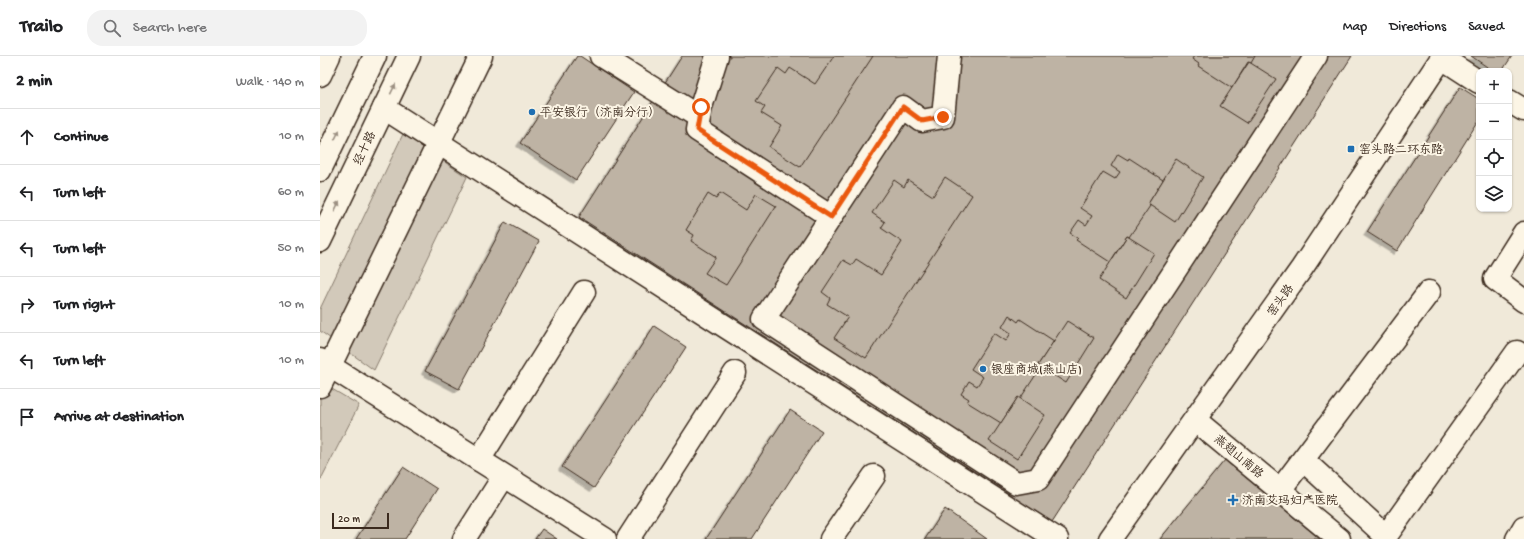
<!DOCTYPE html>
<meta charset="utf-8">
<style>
:root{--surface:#fff;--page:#f2f2f2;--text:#202124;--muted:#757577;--line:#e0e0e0}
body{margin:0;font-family:"Gochi Hand","LXGW WenKai TC",sans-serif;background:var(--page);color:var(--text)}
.controls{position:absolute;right:12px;top:12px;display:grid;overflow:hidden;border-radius:8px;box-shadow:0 1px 3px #0004}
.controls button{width:36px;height:36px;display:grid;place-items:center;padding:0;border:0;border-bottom:1px solid var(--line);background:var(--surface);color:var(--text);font:20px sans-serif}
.scale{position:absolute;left:12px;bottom:10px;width:57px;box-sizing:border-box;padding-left:4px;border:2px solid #3b2a1e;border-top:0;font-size:11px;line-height:14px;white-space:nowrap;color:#3b2a1e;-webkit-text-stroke:3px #fcf5e5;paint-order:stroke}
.stop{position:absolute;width:12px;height:12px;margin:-9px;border:3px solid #ea580c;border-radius:50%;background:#fff}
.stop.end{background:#ea580c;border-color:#fff;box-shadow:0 1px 4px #0008}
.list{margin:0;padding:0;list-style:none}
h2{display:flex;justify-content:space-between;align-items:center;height:52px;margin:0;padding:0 16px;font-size:17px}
h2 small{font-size:13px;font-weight:400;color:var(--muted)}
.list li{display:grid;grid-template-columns:26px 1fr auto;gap:12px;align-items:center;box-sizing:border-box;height:56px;padding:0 16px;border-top:1px solid var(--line)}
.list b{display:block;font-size:15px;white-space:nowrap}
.list em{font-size:13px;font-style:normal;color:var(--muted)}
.icon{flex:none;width:22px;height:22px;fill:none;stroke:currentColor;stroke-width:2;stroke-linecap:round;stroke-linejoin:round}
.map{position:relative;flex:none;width:1204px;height:483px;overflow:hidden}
header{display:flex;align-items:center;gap:24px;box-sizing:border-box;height:56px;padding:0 20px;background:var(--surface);border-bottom:1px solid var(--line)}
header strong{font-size:19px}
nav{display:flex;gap:22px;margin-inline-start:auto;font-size:14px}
.search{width:280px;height:36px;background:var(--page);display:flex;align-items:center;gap:10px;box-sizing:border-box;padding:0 14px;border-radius:16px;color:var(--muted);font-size:15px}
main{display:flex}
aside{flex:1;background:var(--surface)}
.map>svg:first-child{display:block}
.green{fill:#d2c9ba;stroke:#867a6c}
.building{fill:#beb3a4;stroke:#3b2a1e;filter:url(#shadow)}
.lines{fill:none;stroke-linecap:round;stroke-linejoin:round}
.minor-casing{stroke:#3b2a1e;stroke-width:25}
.major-casing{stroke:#3b2a1e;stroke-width:25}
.highway-casing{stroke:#3b2a1e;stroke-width:25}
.minor{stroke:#fcf5e5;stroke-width:22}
.major{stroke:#fcf5e5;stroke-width:22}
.highway{stroke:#fcf5e5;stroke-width:22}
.oneway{fill:#9c9082}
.route{stroke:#ea580c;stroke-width:5}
.poi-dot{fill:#1f6fb2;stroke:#fcf5e5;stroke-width:1.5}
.labels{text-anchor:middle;stroke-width:4;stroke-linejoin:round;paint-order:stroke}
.poi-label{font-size:12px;fill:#3b2a1e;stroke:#fcf5e5;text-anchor:start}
.street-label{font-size:12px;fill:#3b2a1e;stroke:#fcf5e5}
</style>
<header>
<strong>Trailo</strong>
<div class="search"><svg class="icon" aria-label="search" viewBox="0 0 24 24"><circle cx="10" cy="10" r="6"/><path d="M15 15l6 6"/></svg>Search here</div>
<nav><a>Map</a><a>Directions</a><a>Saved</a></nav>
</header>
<main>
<aside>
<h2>2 min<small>Walk · 140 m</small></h2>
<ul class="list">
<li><svg class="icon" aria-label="ahead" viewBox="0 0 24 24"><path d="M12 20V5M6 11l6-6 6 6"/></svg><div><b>Continue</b></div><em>10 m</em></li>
<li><svg class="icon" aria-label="left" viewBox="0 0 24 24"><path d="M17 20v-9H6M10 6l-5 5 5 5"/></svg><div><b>Turn left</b></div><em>60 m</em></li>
<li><svg class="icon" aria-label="left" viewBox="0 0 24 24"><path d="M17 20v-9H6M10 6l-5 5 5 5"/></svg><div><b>Turn left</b></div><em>50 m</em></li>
<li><svg class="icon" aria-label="right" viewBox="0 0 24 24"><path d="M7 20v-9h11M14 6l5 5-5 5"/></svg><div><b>Turn right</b></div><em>10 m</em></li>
<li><svg class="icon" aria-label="left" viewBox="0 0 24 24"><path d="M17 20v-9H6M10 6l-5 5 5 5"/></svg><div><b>Turn left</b></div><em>10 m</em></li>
<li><svg class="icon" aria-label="arrive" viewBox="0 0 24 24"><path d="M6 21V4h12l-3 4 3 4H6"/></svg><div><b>Arrive at destination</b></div></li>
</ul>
</aside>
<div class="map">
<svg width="1204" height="483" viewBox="0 0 1204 483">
<defs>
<filter id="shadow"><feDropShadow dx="-3.5" dy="3.5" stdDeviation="0" flood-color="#0004"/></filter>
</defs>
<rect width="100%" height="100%" fill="#f0e9d9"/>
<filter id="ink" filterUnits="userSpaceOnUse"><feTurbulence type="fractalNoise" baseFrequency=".025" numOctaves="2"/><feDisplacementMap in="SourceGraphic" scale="8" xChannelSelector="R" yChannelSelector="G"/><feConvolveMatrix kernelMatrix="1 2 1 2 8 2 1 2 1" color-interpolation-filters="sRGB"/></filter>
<g filter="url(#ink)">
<g class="green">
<path d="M83,78L147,121L54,314L0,275V253Z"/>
<path d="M0,326L39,349L0,425Z"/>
</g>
<g class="building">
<path d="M257,0H260L314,36L256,124L200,87Z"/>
<path d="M362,0H1032L732,466L259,161Z"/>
<path d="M514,0H553L480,111L449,91L462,70L441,57L445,51L436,45L458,12L466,18L470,12L495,28Z"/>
<path d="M874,0H935L931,7L928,6L912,32L878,10L879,8L872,3Z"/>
<path d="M1151,0H1192L1182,15H1173Z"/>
<path d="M929,6L956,23L927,67L900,50Z"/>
<path d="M1140,31L1159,43V64L1077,195L1047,176Z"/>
<path d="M798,98L808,104L809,102L843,124L828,148L830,150L809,181L807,180L790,206L756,184L758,182L750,177L759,164L766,169L772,160L760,152L783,116L795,123L800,116L791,110Z"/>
<path d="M856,103L883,121L855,166L828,148Z"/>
<path d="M625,121L652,139L546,302L514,282L528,261L507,248L510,242L502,236L523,204L532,209L536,203L561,219L582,186L561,172L565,166L552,157L574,124L584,131L588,124L613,140Z"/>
<path d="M400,137L426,154L436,138L456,150L406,229L385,217L396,201L371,185L374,179L366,174L388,138L396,143Z"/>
<path d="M185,166L219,185L139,333L105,315Z"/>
<path d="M807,180L834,197L806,242L779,224Z"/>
<path d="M689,259L698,266L700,263L734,285L718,309L721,311L700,343L698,341L681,367L647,346L649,343L641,338L649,325L657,330L663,321L651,313L674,277L686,285L691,277L682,271Z"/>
<path d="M747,265L774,282L746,327L718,309Z"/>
<path d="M334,270L366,291L274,432L242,411Z"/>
<path d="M698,341L725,359L697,403L669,385Z"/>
<path d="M470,354L502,375L432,483H386Z"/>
<path d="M905,404L1000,483H840Z"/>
<path d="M83,411L117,433L85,483H36Z"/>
<path d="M625,453L667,483H605Z"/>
<path d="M222,473L237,483H215Z"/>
</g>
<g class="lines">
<g class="minor-casing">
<g id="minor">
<path d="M281,0L379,61"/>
<path d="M397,0L381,51L377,74L511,161"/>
<path d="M629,0L623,61L602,65L583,51L444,263L696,427L718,423L996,0"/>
<path d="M1122,2L1159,26"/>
<path d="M1189,45L1204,54"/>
<path d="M64,52L737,483"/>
<path d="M1204,177L1175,223L1204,245"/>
<path d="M0,304L285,483"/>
<path d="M0,330L161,0"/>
<path d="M875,364L1019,483"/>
<path d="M159,404L264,236"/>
<path d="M983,404L1066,480L1197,296"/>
<path d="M960,434L1109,236"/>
<path d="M144,483L184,420"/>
<path d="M308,483L415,317"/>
<path d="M511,483L554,420"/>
<path d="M1197,483L1204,471"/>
</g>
</g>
<g class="major-casing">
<g id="major">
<path d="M0,185L89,0"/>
<path d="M790,483L982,212L1123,0"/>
</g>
</g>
<g class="highway-casing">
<g id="highway">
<path d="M0,19L9,0"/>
<path d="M0,114L55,0"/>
</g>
</g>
<use href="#minor" class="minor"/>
<use href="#major" class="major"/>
<use href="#highway" class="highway"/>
</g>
<defs><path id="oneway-solid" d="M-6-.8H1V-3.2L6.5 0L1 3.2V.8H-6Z"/></defs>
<g class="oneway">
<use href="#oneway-solid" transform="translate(73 33) rotate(-64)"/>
<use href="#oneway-solid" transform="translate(17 79) rotate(-64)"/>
<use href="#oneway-solid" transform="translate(17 150) rotate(-64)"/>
</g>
</g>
<g class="lines" filter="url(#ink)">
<path class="route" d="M381,51L377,74L511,161L583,51L602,65L623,61"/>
</g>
<g class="poi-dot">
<circle cx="212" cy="56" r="4"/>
<rect x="1027" y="89" width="8" height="8" rx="2"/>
<circle cx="663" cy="313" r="4"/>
<path d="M911 438h4v4h4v4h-4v4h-4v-4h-4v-4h4z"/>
</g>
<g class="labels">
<g class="poi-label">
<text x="220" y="60">平安银行（济南分行）</text>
<text x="1039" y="97">窑头路二环东路</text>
<text x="671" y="317">银座商城(燕山店)</text>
<text x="922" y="448">济南艾玛妇产医院</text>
</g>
<g class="street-label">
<text transform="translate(44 92) rotate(-65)" y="4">经十路</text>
<text transform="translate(960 244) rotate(-55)" y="4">窑头路</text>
<text transform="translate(919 400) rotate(40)" y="4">燕翅山南路</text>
</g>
</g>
</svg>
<div class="controls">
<button>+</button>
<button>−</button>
<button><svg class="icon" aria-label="locate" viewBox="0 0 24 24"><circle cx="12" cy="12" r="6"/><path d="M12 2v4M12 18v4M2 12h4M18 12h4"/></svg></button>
<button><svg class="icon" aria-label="layers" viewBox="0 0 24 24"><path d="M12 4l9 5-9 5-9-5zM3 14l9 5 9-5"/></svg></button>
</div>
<div class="scale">20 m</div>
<div class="stop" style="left:381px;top:51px"></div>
<div class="stop end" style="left:623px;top:61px"></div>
</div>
</main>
